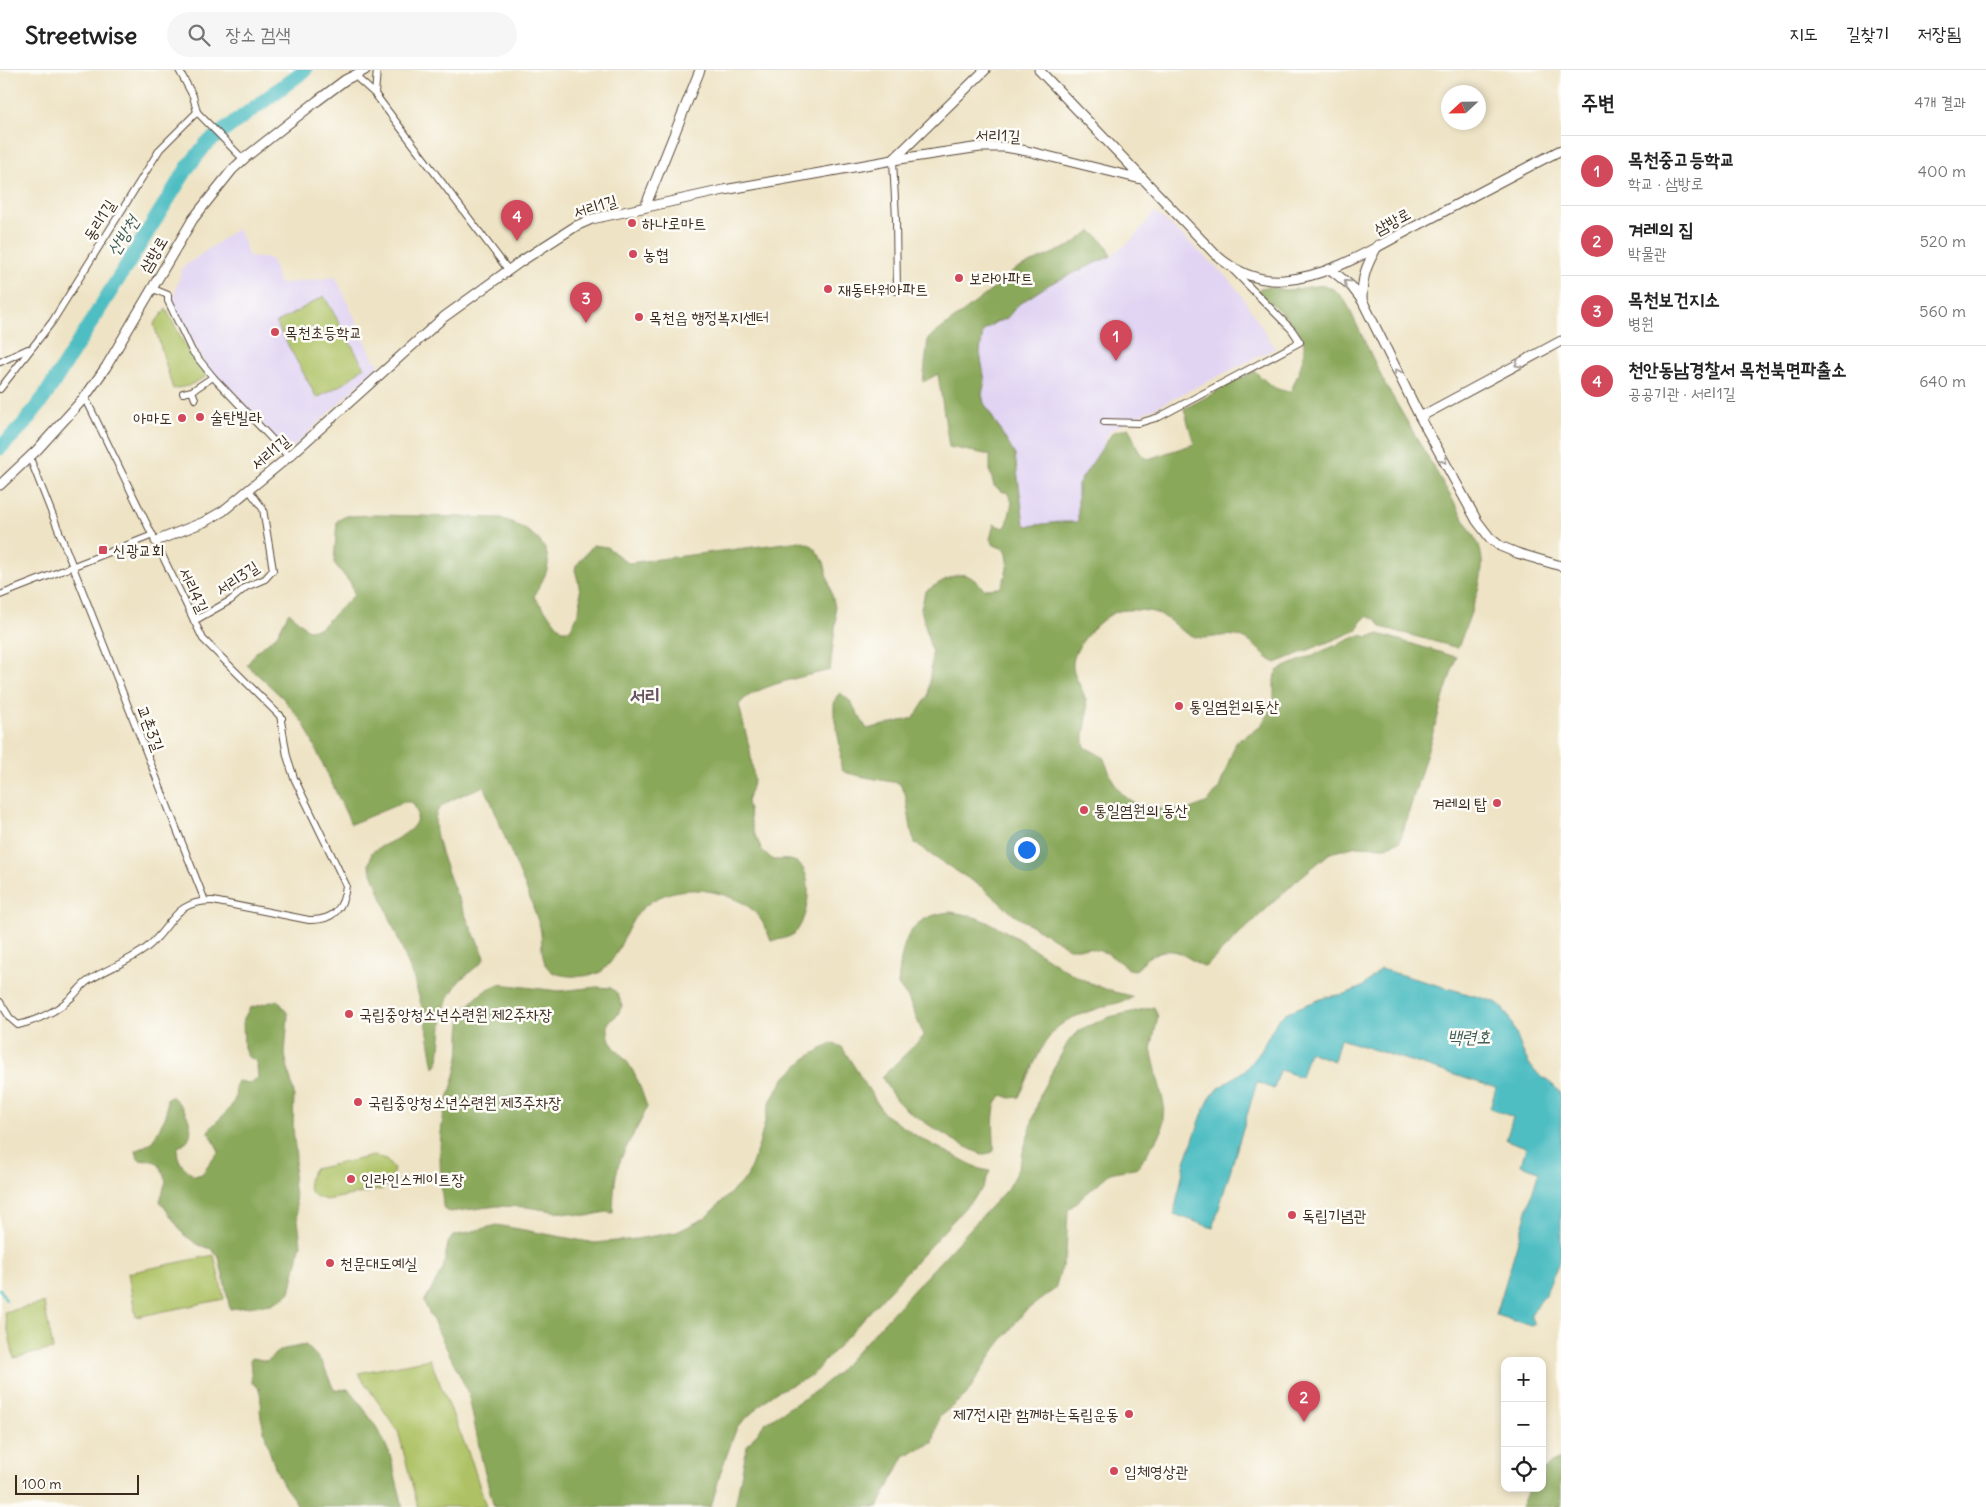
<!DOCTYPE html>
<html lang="ko">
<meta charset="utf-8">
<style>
:root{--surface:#fff;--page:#f6f6f6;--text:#222;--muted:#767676;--line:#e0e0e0;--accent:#d1495b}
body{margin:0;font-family:Delius,"Poor Story",sans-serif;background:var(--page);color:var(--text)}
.controls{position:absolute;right:15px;bottom:15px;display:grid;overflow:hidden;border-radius:10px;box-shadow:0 2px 8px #0003}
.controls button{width:45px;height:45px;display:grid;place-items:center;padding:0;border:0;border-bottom:1px solid var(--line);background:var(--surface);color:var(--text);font:25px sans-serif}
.compass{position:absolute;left:1441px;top:15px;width:45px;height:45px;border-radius:50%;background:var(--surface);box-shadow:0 2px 8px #0003;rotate:248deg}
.scale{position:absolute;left:15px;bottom:12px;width:124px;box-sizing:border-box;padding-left:5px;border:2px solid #3b2a1e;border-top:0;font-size:14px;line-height:18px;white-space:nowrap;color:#3b2a1e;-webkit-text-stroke:4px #fdfcf7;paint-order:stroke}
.you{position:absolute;left:1026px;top:779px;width:18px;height:18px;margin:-12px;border:4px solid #fff;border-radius:50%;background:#1a73e8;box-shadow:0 0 0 8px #1a73e833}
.badge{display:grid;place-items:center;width:32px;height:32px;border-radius:50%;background:var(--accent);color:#fff;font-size:16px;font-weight:700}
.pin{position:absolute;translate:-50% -41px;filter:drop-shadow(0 1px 2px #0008)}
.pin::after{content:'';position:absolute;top:26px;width:18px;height:15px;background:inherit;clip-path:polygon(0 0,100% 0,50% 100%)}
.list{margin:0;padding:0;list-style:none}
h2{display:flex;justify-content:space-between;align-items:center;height:65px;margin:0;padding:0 20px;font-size:21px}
h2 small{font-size:16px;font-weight:400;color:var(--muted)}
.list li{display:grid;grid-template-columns:32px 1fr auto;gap:15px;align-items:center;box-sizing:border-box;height:70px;padding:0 20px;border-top:1px solid var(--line)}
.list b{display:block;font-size:19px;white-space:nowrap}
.list p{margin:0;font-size:16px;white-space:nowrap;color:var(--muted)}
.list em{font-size:16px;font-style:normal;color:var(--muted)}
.icon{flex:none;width:28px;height:28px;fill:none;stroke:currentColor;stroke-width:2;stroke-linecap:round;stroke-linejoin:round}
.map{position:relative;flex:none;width:1561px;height:1437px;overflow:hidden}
header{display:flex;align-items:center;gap:30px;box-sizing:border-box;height:70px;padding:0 25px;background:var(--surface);border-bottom:1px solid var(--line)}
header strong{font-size:24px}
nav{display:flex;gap:28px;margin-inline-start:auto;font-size:18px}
.search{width:350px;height:45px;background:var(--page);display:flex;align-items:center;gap:12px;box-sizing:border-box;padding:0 18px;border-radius:28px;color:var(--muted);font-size:19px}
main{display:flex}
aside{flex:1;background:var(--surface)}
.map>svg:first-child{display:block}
.built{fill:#e1d4f3}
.green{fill:#aec265;stroke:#747642}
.forest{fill:#8aa85a;stroke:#62693c}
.water{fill:#4fbec3;stroke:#457470}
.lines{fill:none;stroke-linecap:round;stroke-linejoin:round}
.stream{stroke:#4fbec3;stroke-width:2.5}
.river{stroke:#4fbec3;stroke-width:15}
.street-casing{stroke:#564637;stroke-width:8}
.secondary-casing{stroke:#564637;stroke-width:11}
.street{stroke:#fff;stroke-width:6}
.secondary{stroke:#fff;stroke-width:9}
.oneway{stroke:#a79f9a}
.poi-dot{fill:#d1495b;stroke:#fdfcf7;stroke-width:2}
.labels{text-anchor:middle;stroke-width:5;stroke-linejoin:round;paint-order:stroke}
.street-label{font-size:16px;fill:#3b2a1e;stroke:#fdfcf7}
.poi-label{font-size:16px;fill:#3b2a1e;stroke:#fdfcf7;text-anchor:start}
.water-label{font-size:18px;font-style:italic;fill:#425e58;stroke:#fdfcf7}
.quarter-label{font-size:19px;font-weight:bold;fill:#665261;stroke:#fdfcf7}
</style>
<header>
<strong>Streetwise</strong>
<div class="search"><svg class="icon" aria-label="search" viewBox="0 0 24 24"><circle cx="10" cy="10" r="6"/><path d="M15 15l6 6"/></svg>장소 검색</div>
<nav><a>지도</a><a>길찾기</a><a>저장됨</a></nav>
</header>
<main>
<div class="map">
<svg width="1561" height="1437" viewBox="0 0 1561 1437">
<rect width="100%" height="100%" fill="#fdfcf7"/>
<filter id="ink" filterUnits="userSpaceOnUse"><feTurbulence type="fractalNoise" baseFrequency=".02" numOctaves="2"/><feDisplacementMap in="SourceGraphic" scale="10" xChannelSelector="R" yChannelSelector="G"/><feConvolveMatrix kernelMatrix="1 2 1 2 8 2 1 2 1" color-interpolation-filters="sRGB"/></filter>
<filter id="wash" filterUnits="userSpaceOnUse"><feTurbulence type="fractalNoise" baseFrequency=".0096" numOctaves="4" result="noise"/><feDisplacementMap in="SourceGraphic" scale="20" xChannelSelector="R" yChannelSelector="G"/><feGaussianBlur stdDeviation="1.12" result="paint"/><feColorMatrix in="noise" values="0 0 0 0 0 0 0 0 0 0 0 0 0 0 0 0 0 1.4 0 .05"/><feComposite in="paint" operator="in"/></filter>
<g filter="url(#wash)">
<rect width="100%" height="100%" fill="#eee3c5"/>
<g class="built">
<path d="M1154,142L1166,151L1225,205L1240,223L1275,278L1110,360L1101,379L1078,414V452H1059L1028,456L1024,454L1023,450L1017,411L1018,402L1015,385L984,333L982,324L985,311L980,283L983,261L996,252L1006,249L1019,234L1050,214L1111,186L1131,171Z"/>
<path d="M238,158L249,187L271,189L280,214L336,207L374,290L380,294L289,381L206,296L172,235L182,198Z"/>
</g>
<g class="green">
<path d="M324,226L364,297L346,312L317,328L276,253Z"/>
<path d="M166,239L189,283L207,306L188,316L173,319L154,254Z"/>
<path d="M373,1086L386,1090L394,1099L391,1112L383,1119L327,1130L316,1127L310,1121L308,1110L314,1099Z"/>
<path d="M214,1185L224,1229L136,1247L128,1203Z"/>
<path d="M44,1233L53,1279L14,1288L4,1242Z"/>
<path d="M430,1289L472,1392L486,1437H418L398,1361L358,1303Z"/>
</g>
<g class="forest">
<path d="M1091,161C1100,168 1108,175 1111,186L1050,214L1019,234L1006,249L996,252L983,261L980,283L985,311L982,324L984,333L1015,385L1024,454L1028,456L1059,452H1078V414L1113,362L1129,358L1139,382L1148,389L1194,374L1184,339L1255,301C1266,312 1275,322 1291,321C1297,306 1305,290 1304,273C1303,259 1269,232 1258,222L1260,218C1269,215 1278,220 1287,220C1315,218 1329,206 1347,234L1384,312L1479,475C1480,480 1482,486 1482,491C1484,513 1466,555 1458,578L1381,557L1377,550L1367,546L1360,553L1358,560L1276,593C1263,588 1257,574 1243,568C1226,561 1210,571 1195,567C1179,563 1170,546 1153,542C1143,540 1129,539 1119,541C1101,546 1071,578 1073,597C1075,610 1085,621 1087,636C1089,652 1081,663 1085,677L1103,687L1114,713L1123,725L1136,734L1165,740L1190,739L1208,732L1219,718L1236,672L1261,656L1269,641L1274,628V609L1278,600L1360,565L1368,567L1379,564L1456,587L1400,771L1386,777L1357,776L1330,783L1296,811L1205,897C1188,890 1177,875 1157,883C1154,885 1149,886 1146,889C1142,893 1141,897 1135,900L1129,899L1107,883L1088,878H1069L1014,845L982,817L934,787L915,773L912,764L905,723L899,713C891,712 845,704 843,701C839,696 841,685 840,678C839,665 833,650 834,636C834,631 836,626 840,623L850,631L867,659L914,648L928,626L931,598L932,584L921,539L925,522C934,516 954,502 965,505C972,506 979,514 984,519L1000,518C1006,507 1010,492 1006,480L994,475L990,469L994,454L1003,458L1007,455L1012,432L1007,422H1003L994,416L990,402V385L949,377L938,304L923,312L928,269L993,219L1016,199L1070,176Z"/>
<path d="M376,445L501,448C520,455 550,469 548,495C547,505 538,517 534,527L562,560H569C584,540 582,523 575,500L576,496L593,475L607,477L628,493L800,471L813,476L824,492L835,537L836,550L830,600C807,606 751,616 739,635L750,680L754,710L747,732L753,760L762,780L773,790C782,790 792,788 799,794C815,807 808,851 794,864C788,868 778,870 771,871C766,858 761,846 749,837C745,833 738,831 732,828C702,815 662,816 638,843C624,860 620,887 602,901C592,908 560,908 551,901C538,891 544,867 539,854C531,829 520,804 510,780C501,759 494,736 484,716C471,722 444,730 437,742C425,764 473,862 485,887L481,893L459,911L449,927L443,945L439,990L434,998L426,952L414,909L369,795L372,782C389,770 432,760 412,732H404L351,754L304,654L282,627L247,595L257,581L277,565L289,542L308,560L320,558L354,525L351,514L334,493L337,451L346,446Z"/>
<path d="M950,842C1002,847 1040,889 1086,911C1095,915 1105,919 1114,922C1121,924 1127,924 1133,927L1128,930C1108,936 1075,943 1059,956C1039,974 1031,1004 1019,1027L1010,1028L1002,1025C989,1036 995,1065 994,1081C990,1083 987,1084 983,1084C970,1082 913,1046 902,1036C893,1028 888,1018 882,1007L924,966L908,928L898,915C902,876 904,847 950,842Z"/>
<path d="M499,914L559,921L597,917L611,918L618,924L622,936L618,944L608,953C607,976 616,977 628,993C637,1006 642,1022 647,1037C641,1053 631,1067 624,1082C614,1101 614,1122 613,1143L606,1142L587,1146L526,1137L497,1136L450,1142L445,1140L443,1136C441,1109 438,1082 442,1055C445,1034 454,1013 458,992C461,980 459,966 461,954C465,934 481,921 499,914Z"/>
<path d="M278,930L288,944L285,985L294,1024L293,1058L296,1087L293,1110L301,1174L290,1222L284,1228L271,1234L230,1239L219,1187L211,1179L199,1175L184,1165L160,1131L166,1111C164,1105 161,1093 153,1091C147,1090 144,1092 138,1089L136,1081L152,1072L166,1046L167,1028L171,1026C186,1037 203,1067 178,1077C175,1091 185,1098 194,1106L202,1104L219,1081L208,1061C219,1047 239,1037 235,1017L238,1011L249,1013L258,1008L257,996L255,990L248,987L244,978L243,950L250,938Z"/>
<path d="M1154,937L1158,947L1151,979L1164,1035L1162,1061L1138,1097L1110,1103L1068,1140L1066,1183L1055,1219L1024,1242L995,1279L966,1325L939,1347L933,1373L904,1386L878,1437H735L747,1376L765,1353L814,1322L836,1304L1007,1119L1018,1099L1041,1022L1068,972L1081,959L1109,947Z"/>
<path d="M831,973L842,977L884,1044L920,1068L980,1099L990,1101L983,1118L811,1306L772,1324L737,1357L721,1401L711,1437H494L482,1391L468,1322L424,1232L443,1199L448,1173L453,1166L497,1155L595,1173L636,1169L677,1162L705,1148L747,1107L759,1075L770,1032L784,1009L805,989Z"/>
<path d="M306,1275L322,1292L334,1320L348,1319L353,1323L379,1361L390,1384L403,1437H298C294,1427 288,1423 283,1414C272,1394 266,1370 261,1347C258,1335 266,1319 252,1313L250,1290L253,1288L267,1291L276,1283L284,1279Z"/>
<path d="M1561,1389V1437H1521L1529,1418H1542V1402L1551,1393Z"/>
</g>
<path class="water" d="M1381,899L1496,932C1515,947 1517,976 1530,995C1538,1008 1554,1011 1561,1025V1187L1545,1225L1531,1244V1248L1535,1254L1531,1256L1496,1245L1539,1101L1521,1095L1526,1077L1506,1070L1513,1047L1490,1038L1496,1018L1340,969L1334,991L1309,982L1301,1007L1280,1000L1274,1019L1257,1012L1213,1158L1174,1144L1185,1092L1202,1045L1210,1028L1220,1017L1245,1000L1261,980L1277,951L1285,943L1326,927L1345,924L1362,917Z"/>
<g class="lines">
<path class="stream" d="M0,1219L6,1230"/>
<path class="river" d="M0,378L23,355L45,326L188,97L206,74L305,0"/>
</g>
</g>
<g filter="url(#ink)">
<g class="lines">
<g class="street-casing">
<g id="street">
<path d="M179,0L193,26L197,42L243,89"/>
<path d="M355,6L375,24L509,201"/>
<path d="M375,24L377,0"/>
<path d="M893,90L896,149L897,221"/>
<path d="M151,218L168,225V231L192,281L213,307L289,387"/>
<path d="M0,292L28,279"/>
<path d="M0,319L52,252L160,79L197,42"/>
<path d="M192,321L195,329"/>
<path d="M183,323L192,321L213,307"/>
<path d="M85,327L203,569L282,648"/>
<path d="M1104,352L1139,353L1159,347L1300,272L1292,260L1231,198"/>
<path d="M30,388L205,831"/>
<path d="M0,525L153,465"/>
<path d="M194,551L231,530L246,517L265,509L273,500L263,439L249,420"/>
<path d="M0,932L10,948L18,955C39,950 56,942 72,927C77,922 82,915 88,911C106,899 128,892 145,879C172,859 172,830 213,831L309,850C333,851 344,839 346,815L294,708L287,686L280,645"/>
</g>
</g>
<g class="secondary-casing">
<g id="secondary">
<path d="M1039,0L1215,184C1234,201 1257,212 1284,210C1333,206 1377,176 1420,154C1467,129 1514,104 1561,80"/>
<path d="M893,90L985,0"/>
<path d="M645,137L700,0"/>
<path d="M1378,175C1366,196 1362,206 1362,230L1420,347L1561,271"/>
<path d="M1330,199L1351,216L1362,230"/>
<path d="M1420,347L1477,451L1490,468L1500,476L1517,483L1561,496"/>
<path d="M0,415L37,380L85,327L106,297L193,149L232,100L246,87L317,31L345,10L365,0"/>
<path d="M156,471L204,452L223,441L292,384L444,247L520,192L576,156L592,149L724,120L893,90L980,77H1005L1027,81L1141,109"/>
</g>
</g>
<use href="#street" class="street"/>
<use href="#secondary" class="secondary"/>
</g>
<defs><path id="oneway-chevron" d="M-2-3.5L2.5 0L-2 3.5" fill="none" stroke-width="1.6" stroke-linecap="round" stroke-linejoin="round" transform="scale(1.25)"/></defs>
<g class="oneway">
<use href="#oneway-chevron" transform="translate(1347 213) rotate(-137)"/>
<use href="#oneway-chevron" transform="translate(1518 294) rotate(152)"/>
<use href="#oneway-chevron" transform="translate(1397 302) rotate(-116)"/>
<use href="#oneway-chevron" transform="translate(1444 390) rotate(61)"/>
</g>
</g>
<g class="poi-dot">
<circle cx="632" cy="153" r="5"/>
<circle cx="633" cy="184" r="5"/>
<circle cx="959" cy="208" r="5"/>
<circle cx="828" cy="219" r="5"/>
<circle cx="639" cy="247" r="5"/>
<circle cx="275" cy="262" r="5"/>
<circle cx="200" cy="347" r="5"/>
<circle cx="182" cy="348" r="5"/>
<rect x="98" y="475" width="10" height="10" rx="2.5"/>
<circle cx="1179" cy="636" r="5"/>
<circle cx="1497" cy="733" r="5"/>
<circle cx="1084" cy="740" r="5"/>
<circle cx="349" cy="944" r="5"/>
<circle cx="358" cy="1032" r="5"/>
<circle cx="351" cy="1109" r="5"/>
<circle cx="1292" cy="1145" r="5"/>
<circle cx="330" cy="1193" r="5"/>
<circle cx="1129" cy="1344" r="5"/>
<circle cx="1114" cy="1401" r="5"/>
</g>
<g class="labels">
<g class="street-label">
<text transform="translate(998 65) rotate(2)" y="6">서리1길</text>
<text transform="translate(595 136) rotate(-17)" y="6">서리1길</text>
<text transform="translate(99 150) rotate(-58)" y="6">동리1길</text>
<text transform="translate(1392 151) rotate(-28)" y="6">삼방로</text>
<text transform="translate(153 184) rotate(-59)" y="6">삼방로</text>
<text transform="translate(270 382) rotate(-40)" y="6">서리1길</text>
<text transform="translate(237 508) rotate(-34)" y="6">서리3길</text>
<text transform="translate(194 520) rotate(65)" y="6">서리4길</text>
<text transform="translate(151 658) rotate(69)" y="6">교촌3길</text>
</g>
<g class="poi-label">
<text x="642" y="159">하나로마트</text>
<text x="643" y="190">농협</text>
<text x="969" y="214">보라아파트</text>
<text x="838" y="225">재동타워아파트</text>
<text x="649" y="253">목천읍 행정복지센터</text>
<text x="285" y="268">목천초등학교</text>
<text x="210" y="353">술탄빌라</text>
<text x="172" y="354" text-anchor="end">아마도</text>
<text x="113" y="486">신광교회</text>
<text x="1189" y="642">통일염원의동산</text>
<text x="1487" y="739" text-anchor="end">겨레의 탑</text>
<text x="1094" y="746">통일염원의 동산</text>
<text x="359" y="950">국립중앙청소년수련원 제2주차장</text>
<text x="368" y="1038">국립중앙청소년수련원 제3주차장</text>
<text x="361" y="1115">인라인스케이트장</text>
<text x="1302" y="1151">독립기념관</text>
<text x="340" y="1199">천문대도예실</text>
<text x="1119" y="1350" text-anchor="end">제7전시관 함께하는독립운동</text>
<text x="1124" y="1407">입체영상관</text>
</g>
<g class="water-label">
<text transform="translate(123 166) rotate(-58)" y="6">산방천</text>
<text x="1469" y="973">백련호</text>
</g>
<g class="quarter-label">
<text x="645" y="632">서리</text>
</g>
</g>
</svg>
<div class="controls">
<button>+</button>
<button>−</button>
<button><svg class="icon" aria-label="locate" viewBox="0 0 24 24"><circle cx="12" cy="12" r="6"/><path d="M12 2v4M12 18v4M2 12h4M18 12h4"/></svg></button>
</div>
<svg class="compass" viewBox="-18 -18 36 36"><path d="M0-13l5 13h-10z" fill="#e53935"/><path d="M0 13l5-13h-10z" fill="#767676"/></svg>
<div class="scale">100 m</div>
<div class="you"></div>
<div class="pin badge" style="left:1116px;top:291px">1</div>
<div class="pin badge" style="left:1304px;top:1352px">2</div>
<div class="pin badge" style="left:586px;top:253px">3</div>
<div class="pin badge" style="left:517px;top:171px">4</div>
</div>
<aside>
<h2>주변<small>4개 결과</small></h2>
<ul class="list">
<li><span class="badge">1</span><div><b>목천중고등학교</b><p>학교 · 삼방로</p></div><em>400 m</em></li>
<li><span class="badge">2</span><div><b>겨레의 집</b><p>박물관</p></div><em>520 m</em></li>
<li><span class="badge">3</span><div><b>목천보건지소</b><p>병원</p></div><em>560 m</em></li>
<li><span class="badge">4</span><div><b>천안동남경찰서 목천북면파출소</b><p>공공기관 · 서리1길</p></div><em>640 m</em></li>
</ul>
</aside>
</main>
